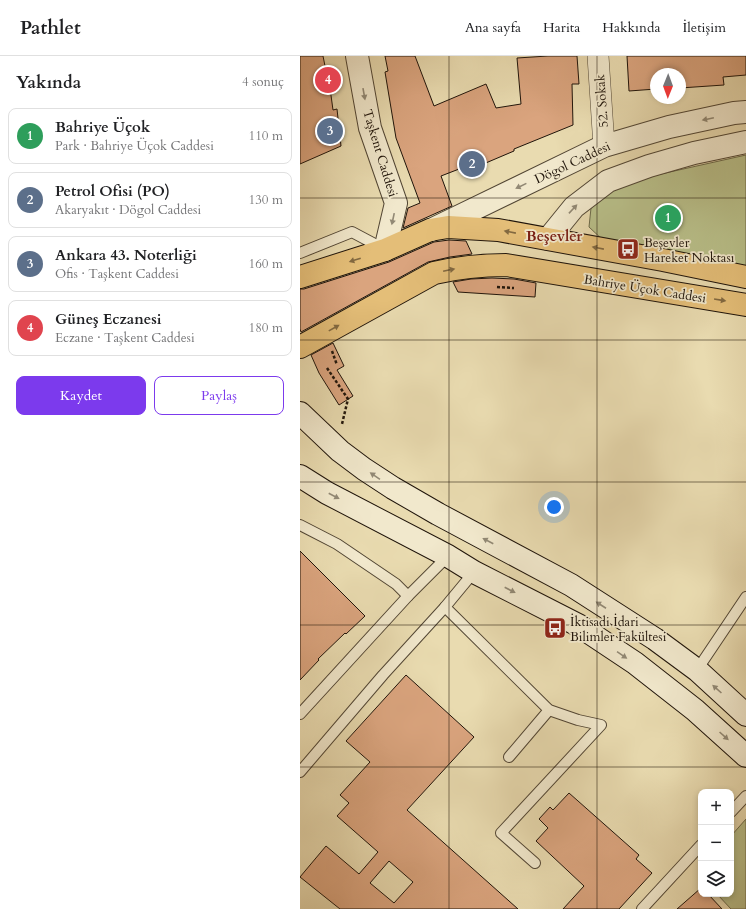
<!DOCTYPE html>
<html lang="tr">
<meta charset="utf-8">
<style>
:root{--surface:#fff;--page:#f6f6f6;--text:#202124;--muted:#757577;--line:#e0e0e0;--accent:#7c3aed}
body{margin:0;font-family:Cardo,serif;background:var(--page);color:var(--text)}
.controls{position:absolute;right:12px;bottom:12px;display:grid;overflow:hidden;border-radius:8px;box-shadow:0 2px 6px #0003}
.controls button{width:36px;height:36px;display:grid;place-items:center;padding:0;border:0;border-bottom:1px solid var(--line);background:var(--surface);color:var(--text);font:20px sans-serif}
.compass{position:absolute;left:350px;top:12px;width:36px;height:36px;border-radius:50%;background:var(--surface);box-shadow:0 2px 6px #0003;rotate:181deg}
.you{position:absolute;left:254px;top:451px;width:14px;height:14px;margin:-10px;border:3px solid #fff;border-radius:50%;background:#1a73e8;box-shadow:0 0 0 6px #1a73e833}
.badge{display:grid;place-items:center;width:26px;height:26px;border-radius:50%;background:var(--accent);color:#fff;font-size:13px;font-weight:700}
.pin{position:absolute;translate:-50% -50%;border:2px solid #fff;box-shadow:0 1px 4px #0006}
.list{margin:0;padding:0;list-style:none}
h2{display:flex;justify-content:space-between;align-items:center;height:52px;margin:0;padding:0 16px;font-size:17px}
h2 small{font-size:13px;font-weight:400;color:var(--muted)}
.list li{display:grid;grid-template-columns:26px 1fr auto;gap:12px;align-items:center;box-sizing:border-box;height:56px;margin:0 8px 8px;padding:0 8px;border:1px solid var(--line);border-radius:8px}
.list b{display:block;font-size:15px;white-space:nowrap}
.list p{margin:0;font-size:13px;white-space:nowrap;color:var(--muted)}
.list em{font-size:13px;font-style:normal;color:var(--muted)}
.actions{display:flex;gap:8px;padding:12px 16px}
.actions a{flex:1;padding:9px 0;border:1px solid var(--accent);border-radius:8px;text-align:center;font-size:14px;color:var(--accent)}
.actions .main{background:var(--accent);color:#fff}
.icon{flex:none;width:22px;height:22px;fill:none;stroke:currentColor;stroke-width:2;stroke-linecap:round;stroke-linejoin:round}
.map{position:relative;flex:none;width:446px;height:853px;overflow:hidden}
header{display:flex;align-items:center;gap:24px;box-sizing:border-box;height:56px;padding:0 20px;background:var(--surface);border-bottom:1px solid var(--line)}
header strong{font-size:19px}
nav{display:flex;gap:22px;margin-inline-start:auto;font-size:14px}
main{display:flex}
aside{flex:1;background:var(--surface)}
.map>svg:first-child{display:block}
.green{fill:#b9c08a;stroke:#6c6a4a}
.building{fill:#daa47e;stroke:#1f140a;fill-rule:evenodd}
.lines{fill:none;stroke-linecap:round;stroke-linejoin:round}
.service-casing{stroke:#524634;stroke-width:12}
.minor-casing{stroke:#524634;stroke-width:22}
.tertiary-casing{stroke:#524634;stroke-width:24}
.secondary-casing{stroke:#1f140a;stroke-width:24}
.primary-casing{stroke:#1f140a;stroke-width:24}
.path{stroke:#1f140a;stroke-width:2.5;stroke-dasharray:3 2;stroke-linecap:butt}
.service{stroke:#f1e8cc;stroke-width:10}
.minor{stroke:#f1e8cc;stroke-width:21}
.tertiary{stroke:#f1e8cc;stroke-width:22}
.secondary{stroke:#f1e8cc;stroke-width:22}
.primary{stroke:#e4be78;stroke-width:22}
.oneway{fill:#928975}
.oneway2{fill:#826941}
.grid{fill:none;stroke:#1f140a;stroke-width:1;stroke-opacity:0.55}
.labels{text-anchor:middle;stroke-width:3.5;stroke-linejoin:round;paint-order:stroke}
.street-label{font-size:13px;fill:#1f140a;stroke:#f1e8cc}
.poi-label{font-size:13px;fill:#1f140a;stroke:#f1e8cc;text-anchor:start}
.quarter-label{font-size:15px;font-weight:bold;fill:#7a1f14;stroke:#f1e8cc}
</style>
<header>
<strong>Pathlet</strong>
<nav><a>Ana sayfa</a><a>Harita</a><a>Hakkında</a><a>İletişim</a></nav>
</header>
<main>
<aside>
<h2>Yakında<small>4 sonuç</small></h2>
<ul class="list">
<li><span class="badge" style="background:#2e9e5b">1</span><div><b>Bahriye Üçok</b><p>Park · Bahriye Üçok Caddesi</p></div><em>110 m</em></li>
<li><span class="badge" style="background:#5c6f8a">2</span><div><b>Petrol Ofisi (PO)</b><p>Akaryakıt · Dögol Caddesi</p></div><em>130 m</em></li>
<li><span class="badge" style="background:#5c6f8a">3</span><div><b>Ankara 43. Noterliği</b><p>Ofis · Taşkent Caddesi</p></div><em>160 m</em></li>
<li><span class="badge" style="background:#e0444e">4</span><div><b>Güneş Eczanesi</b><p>Eczane · Taşkent Caddesi</p></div><em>180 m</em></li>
</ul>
<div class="actions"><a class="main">Kaydet</a><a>Paylaş</a></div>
</aside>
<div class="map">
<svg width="446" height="853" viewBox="0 0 446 853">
<rect width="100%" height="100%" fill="#e9dbb0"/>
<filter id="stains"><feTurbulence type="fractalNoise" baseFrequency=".005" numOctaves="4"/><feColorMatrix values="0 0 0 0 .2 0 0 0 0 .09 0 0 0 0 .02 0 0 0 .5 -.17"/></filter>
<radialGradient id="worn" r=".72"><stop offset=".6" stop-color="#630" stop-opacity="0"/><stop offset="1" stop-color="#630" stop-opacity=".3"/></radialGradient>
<g class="green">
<path d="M446,99V211L304,185L289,171L291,152L300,140L334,124Z"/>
<path d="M446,763V853H431L417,838H431V780Z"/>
</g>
<g class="building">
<path d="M0,0H23L25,10H27L33,54L37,53L41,90L0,108Z"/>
<path d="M85,0H115L134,50L186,28L196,52L221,48L217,2L248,0H277L279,28H272L273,69L214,93V95L174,112L172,108L141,120L152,150L103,172L108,152L120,147L96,82L85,16L88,15Z"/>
<path d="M327,0H446V19L423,21L424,29L380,32V18H356V33L329,35Z"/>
<path d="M149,184L166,185L172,198L150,201L128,206L1,276L0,273V233H4L89,206L134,186Z"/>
<path d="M192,222L214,223L236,227L235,241L158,236L153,226L171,223Z"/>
<path d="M33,287L44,310L37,314L53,340L39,349L19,317L11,299Z"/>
<path d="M0,495L65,560L46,578L45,577L18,603L19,604L0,624Z"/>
<path d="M106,619L174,681L107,754L218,853H40L0,821L26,790L59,818L78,796L37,760L49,747L40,739L70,706L46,685ZM89,805L113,826L94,847L70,827Z"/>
<path d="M269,737L339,799L336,803L352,817L319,853H263L284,830L236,785L248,772L239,763L250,751L253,754Z"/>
<path d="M401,832V838H408L422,853H377Z"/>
</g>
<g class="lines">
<g class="service-casing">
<g id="service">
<path d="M0,197L52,176L84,193"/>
<path d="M0,469L37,488L96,528L108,540"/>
<path d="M145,551L249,654L278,664L301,669L201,777L235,807"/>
<path d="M397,614L446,541"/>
<path d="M0,658L108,540L148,500"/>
<path d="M209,701L249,654"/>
<path d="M0,716L83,619L145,551L174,516"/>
<path d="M431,756L446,740"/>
<path d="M342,853L401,789"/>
</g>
</g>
<g class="minor-casing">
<path id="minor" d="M298,0L304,90"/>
</g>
<g class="tertiary-casing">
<g id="tertiary">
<path d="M57,0L70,72L96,147L85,194"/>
<path d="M131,174L304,90L369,71L434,57L446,56"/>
<path d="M248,183L274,151L308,125L349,110L394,97L446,86"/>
</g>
</g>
<g class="secondary-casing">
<g id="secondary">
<path d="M0,357L40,395L64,413L93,432L138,458L271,529L355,583L397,614L446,659"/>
<path d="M0,420L27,437L148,500L174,516L278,569L335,607L395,654L446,700"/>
</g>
</g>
<g class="primary-casing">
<g id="primary">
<path d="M0,221L85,194L130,174L148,171L198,174L363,204L446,221"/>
<path d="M0,291L134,217C160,211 180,209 206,209L446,249"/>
</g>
</g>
<g class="path">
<path d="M197,231L214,232"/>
<path d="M32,295L37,309"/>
<path d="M27,312L48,343L42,368"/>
</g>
<use href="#service" class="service"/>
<use href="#minor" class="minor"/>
<use href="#tertiary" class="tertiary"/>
<use href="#secondary" class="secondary"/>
<use href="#primary" class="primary"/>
</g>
<defs><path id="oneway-solid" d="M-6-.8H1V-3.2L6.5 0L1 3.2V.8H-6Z"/></defs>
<g class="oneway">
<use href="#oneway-solid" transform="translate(64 38) rotate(80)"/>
<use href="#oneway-solid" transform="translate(408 63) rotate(168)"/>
<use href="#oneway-solid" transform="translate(221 130) rotate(154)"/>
<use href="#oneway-solid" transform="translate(273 153) rotate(-47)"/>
<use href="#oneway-solid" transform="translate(93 163) rotate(102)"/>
<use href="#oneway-solid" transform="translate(75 420) rotate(-146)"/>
<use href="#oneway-solid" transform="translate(34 440) rotate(28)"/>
<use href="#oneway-solid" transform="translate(188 485) rotate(-152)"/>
<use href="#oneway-solid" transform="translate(210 534) rotate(27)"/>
<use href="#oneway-solid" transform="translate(301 549) rotate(-147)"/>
<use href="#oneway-solid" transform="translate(322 599) rotate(34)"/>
<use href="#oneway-solid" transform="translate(417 633) rotate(-138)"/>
<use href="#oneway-solid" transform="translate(424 680) rotate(42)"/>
</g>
<g class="oneway2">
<use href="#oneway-solid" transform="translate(210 176) rotate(-169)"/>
<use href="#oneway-solid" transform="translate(298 192) rotate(-169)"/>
<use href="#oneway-solid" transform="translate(55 204) rotate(163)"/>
<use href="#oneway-solid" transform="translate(149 214) rotate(-12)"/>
<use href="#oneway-solid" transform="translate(420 244) rotate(9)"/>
<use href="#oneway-solid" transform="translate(34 272) rotate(-29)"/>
</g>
<path class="grid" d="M149,0V853M297,0V853M0,142H446M0,284H446M0,426H446M0,569H446M0,711H446"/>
<defs>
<g id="bus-square" transform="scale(1.15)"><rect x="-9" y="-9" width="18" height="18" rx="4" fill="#8f2418" stroke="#f1e8cc"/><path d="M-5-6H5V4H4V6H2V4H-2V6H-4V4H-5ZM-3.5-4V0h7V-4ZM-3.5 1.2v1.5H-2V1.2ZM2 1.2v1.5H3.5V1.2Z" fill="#fff"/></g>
</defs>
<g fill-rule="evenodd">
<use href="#bus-square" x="328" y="193"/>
<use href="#bus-square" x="255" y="572"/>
</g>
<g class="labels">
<g class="street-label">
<text transform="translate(301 45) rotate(-94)" y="5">52. Sokak</text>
<text transform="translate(81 97) rotate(73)" y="5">Taşkent Caddesi</text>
<text transform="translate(272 106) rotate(-25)" y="5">Dögol Caddesi</text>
<text transform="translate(345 232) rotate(9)" y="5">Bahriye Üçok Caddesi</text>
</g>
<g class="poi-label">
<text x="344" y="191">Beşevler<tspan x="344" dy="15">Hareket Noktası</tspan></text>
<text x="270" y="570">İktisadi İdari<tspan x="270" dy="15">Bilimler Fakültesi</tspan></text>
</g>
<g class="quarter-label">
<text x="254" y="185">Beşevler</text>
</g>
</g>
<rect width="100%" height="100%" filter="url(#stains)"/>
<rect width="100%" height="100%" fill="url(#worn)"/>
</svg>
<div class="controls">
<button>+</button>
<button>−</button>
<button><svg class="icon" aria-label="layers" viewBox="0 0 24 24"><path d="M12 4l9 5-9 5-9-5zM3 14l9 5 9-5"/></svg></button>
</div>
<svg class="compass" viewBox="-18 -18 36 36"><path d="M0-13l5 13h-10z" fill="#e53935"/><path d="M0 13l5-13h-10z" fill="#757577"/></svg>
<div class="you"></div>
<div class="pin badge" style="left:368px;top:162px;background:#2e9e5b">1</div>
<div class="pin badge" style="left:172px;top:108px;background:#5c6f8a">2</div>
<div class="pin badge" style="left:30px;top:75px;background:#5c6f8a">3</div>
<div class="pin badge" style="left:28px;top:24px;background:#e0444e">4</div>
</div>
</main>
